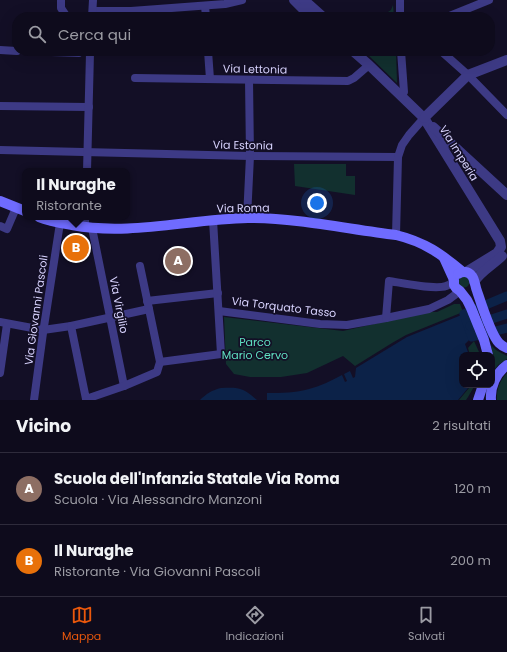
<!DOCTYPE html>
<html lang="it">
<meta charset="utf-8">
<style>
:root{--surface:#0e0b1c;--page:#1c1929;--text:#f1f3f6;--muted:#9b9ba3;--line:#2e2b3b;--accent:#ea580c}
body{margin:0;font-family:Poppins,sans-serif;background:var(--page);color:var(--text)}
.controls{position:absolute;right:12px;bottom:12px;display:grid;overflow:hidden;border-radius:8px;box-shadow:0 4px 16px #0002}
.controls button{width:36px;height:36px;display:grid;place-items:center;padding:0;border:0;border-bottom:1px solid var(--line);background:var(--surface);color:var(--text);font:20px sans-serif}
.you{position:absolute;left:317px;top:203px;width:14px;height:14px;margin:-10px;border:3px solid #fff;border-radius:50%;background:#1a73e8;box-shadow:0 0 0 6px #1a73e833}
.badge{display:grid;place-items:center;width:26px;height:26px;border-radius:50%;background:var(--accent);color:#fff;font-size:13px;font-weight:700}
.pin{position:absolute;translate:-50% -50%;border:2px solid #fff;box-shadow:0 1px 4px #0006}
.popup{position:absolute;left:22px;top:168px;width:108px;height:52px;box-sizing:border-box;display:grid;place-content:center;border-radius:8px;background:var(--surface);filter:drop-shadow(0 1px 3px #0005);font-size:13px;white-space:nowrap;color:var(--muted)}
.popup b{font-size:15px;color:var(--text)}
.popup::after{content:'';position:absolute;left:50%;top:100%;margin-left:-8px;border:8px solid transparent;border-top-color:var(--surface)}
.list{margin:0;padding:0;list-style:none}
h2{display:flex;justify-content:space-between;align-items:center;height:52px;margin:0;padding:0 16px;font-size:17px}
h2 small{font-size:13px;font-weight:400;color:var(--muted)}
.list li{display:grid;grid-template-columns:26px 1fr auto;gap:12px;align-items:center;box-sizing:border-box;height:72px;padding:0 16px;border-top:1px solid var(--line)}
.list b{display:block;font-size:15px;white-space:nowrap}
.list p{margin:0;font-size:13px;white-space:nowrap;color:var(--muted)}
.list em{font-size:13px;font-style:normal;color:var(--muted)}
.icon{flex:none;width:22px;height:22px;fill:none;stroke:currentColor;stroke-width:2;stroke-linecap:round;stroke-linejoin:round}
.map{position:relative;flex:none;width:507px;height:400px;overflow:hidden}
.search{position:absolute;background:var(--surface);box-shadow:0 4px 16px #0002;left:12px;right:12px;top:12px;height:44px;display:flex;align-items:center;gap:10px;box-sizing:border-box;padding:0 14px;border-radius:16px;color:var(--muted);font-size:15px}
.sheet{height:196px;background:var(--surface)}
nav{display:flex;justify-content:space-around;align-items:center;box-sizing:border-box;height:56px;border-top:1px solid var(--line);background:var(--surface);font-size:11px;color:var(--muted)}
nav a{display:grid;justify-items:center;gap:2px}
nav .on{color:var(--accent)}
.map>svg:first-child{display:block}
.green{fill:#12302f}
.water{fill:#0c2248}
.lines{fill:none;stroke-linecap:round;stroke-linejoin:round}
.canal{stroke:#0c2248;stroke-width:9}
.minor{stroke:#3d3a85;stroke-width:8}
.tertiary{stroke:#3d3a85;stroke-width:10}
.secondary{stroke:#6f6bff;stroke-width:10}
.labels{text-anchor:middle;stroke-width:3.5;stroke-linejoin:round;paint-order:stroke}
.street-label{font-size:11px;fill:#d9d4ff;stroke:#130f26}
.park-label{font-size:11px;fill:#5fe0c0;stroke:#130f26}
</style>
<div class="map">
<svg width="507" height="400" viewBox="0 0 507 400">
<rect width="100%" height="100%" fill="#130f26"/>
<g class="green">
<path d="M393,5L394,17H358L388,12L391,10Z"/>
<path d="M364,51H396L397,83L366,53Z"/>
<path d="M294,164H346V176H355V195L295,186Z"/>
<circle cx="464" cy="282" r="5.5"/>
<path d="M454,304H460L463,312L406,335L392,343L355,366L343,356L307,373L281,377H250L234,374L226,364L224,317L343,331L427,312H437Z"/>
<path d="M474,341L479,352V355H470L468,348Z"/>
<path d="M491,345L496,350L507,356V359L498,365L492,373L493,359Z"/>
<path d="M507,373V400H497C496,390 500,380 507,373Z"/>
<path d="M469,385H475L468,397L466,400H459L469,388Z"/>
</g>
<g class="water">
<path d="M464,314L472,337L465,344L469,355H462V385H468V388L458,400H265H267V393C281,393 296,393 309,389C320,386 331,381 342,375L345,382L347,381L344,374L350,371L353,378L355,377L356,368L407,337Z"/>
<path d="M221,388C240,387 243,388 257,400H200C206,394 212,390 221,388Z"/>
</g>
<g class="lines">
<g class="canal">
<path d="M507,296L464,314L472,337L507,328"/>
<path d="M470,326L507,314"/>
</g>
<g class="minor">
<path d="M61,0V8L67,17"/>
<path d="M205,6L206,17"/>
<path d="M93,11H131L225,4L242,0"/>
<path d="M92,17L93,0"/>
<path d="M400,17V0"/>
<path d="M447,17L489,0"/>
<path d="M0,50L17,51"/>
<path d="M24,51L79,53L81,51"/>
<path d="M208,51L210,79"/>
<path d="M441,51L468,75L507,115"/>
<path d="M135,78L348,81L354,78L369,65"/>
<path d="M401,96L404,92L401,51"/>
<path d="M0,106L89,107"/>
<path d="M0,150L250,156L398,157"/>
<path d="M87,171L90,53L89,51"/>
<path d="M247,218L250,156L249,80"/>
<path d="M0,226L7,229L16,208"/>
<path d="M85,228V217"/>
<path d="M92,228L124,386"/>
<path d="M396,235L398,157L402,145L409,135L424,118"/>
<path d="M147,301L218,293"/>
<path d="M219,311L320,324L347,325L386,318L429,309L448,300L460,291"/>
<path d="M386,318L389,281C402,283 435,290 446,286C450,285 452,283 454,280"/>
<path d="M0,322L43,330L71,326L149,309"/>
<path d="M71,326L86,399L124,386L157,372L160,362L149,309L140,266"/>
<path d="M160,362L221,354L213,220"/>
<path d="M0,373L7,324"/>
<path d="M34,400L43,333L60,223"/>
</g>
<g class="tertiary">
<path d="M294,0L311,17"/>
<path d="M304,0L323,17"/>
<path d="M353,51L369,65L424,118L500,241L501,247L497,253L466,272"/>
<path d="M424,118L468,75L507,60"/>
<path d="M433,127L507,195"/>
<path d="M474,282C481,271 493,265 502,256"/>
</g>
<g class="secondary">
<path d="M0,201L25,211"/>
<path d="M39,217C49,221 61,223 72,225C130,236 189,219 248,218C298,218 347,229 396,235C425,242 441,254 463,272"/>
<path d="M444,258L454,280V285L456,288L460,291L467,300L471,308L484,340L488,355"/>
<path d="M458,274C463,271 468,271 472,276C475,280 475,286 477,291C481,303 491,335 499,343C501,345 504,347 507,348"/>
<path d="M478,400L483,385"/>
<path d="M491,400C490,387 496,373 507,365"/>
</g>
</g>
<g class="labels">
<g class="street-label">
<text transform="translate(255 69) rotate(1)" y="4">Via Lettonia</text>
<text transform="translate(243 145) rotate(1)" y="4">Via Estonia</text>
<text transform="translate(459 153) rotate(58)" y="4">Via Imperia</text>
<text transform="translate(243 208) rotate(-1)" y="4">Via Roma</text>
<text transform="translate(119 305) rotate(79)" y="4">Via Virgilio</text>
<text transform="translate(284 307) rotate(7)" y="4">Via Torquato Tasso</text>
<text transform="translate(36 310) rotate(-82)" y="4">Via Giovanni Pascoli</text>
</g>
<g class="park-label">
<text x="255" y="346">Parco<tspan x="255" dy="13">Mario Cervo</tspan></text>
</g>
</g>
</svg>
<div class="controls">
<button><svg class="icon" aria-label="locate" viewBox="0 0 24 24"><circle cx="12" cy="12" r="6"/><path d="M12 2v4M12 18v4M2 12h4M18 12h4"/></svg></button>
</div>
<div class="you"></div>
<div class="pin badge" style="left:178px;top:261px;background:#8d6e63">A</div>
<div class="pin badge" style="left:76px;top:248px;background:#e8710a">B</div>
<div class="popup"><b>Il Nuraghe</b>Ristorante</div>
<div class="search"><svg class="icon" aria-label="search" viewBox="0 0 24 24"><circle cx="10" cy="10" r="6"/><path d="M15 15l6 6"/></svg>Cerca qui</div>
</div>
<section class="sheet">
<h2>Vicino<small>2 risultati</small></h2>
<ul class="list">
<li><span class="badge" style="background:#8d6e63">A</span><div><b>Scuola dell'Infanzia Statale Via Roma</b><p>Scuola · Via Alessandro Manzoni</p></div><em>120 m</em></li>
<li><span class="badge" style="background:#e8710a">B</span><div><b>Il Nuraghe</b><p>Ristorante · Via Giovanni Pascoli</p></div><em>200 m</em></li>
</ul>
</section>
<nav>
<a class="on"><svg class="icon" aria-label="map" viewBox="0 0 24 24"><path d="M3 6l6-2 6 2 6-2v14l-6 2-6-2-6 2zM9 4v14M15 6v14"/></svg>Mappa</a>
<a><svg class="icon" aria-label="directions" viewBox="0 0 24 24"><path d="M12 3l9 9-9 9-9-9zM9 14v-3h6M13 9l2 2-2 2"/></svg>Indicazioni</a>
<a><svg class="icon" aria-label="saved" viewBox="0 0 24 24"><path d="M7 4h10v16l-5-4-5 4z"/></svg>Salvati</a>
</nav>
